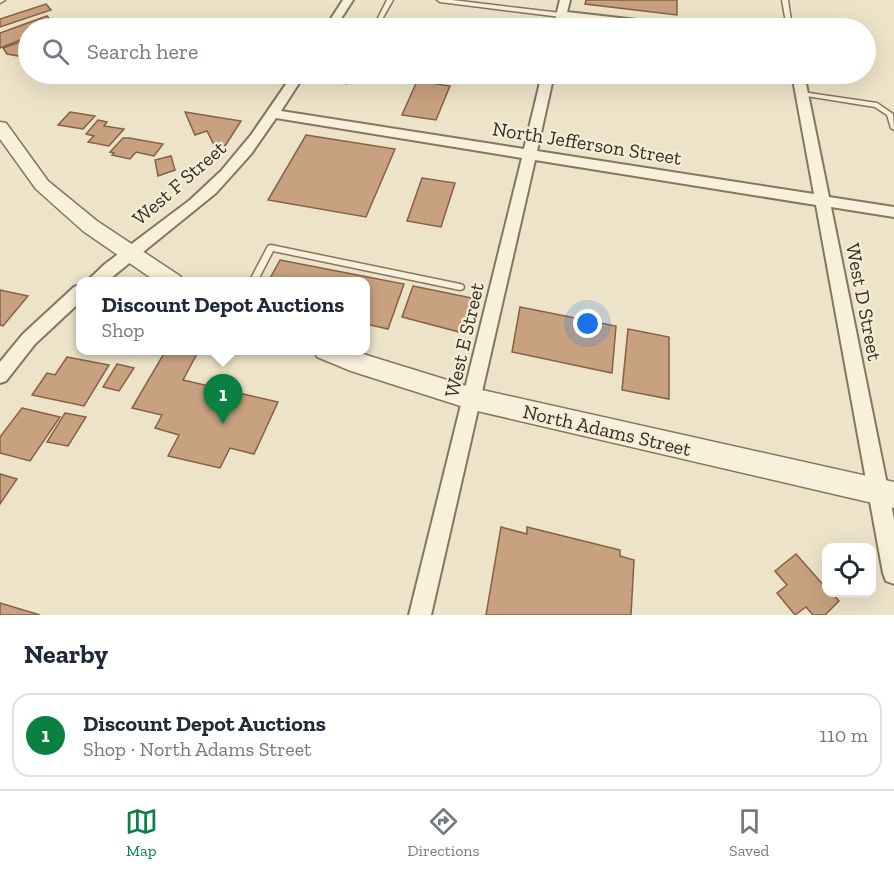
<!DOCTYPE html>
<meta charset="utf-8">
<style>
:root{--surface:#fff;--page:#f2f2f3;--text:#1f2937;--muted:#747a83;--line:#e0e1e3;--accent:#0b8043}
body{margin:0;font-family:"Zilla Slab",serif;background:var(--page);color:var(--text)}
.controls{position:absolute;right:18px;bottom:18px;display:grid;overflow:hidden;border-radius:12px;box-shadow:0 6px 24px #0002}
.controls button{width:54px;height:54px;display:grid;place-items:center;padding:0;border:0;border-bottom:2px solid var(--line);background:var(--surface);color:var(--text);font:30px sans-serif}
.you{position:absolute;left:588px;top:324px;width:21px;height:21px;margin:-15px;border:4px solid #fff;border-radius:50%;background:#1a73e8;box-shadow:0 0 0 9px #1a73e833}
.badge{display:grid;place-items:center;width:39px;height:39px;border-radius:50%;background:var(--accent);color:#fff;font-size:20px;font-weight:700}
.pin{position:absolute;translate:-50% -50px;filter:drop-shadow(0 2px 3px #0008)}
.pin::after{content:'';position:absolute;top:32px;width:21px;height:18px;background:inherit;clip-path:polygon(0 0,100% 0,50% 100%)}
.popup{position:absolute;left:76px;top:277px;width:294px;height:78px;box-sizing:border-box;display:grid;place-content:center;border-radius:12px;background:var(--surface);filter:drop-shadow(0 2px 4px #0005);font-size:20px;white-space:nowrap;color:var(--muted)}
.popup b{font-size:22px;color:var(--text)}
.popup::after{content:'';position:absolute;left:50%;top:100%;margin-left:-12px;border:12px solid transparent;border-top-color:var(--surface)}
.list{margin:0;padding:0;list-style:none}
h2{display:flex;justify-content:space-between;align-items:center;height:78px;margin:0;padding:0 24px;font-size:26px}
h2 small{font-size:20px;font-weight:400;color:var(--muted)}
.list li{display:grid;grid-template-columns:39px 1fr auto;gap:18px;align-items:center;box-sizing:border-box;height:84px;margin:0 12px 12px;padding:0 12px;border:2px solid var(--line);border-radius:18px}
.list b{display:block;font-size:22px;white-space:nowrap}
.list p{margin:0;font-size:20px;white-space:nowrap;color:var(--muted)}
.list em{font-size:20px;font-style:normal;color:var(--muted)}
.icon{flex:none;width:33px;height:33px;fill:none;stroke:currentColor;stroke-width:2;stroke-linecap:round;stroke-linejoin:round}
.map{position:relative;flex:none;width:894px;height:615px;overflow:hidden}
.search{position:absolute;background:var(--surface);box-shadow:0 6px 24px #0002;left:18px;right:18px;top:18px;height:66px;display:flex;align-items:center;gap:15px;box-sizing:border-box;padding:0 21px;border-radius:33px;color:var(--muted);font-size:22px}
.sheet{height:174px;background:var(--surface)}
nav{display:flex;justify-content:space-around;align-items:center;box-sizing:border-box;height:84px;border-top:2px solid var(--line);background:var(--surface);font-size:16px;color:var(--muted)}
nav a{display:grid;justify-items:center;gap:3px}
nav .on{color:var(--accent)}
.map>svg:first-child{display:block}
.building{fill:#c8a180;stroke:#856145;stroke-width:1.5}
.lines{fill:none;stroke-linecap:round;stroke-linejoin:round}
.service-casing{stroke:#87755e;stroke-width:3}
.minor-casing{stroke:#87755e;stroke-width:4}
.tertiary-casing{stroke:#87755e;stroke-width:3}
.service{fill:#f7f0db;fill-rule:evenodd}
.minor{fill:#f7f0db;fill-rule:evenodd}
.tertiary{fill:#f7f0db;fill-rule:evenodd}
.labels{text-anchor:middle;stroke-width:4.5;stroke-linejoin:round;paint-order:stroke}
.street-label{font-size:20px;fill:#382d20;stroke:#f4edd7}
</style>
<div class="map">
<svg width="894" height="615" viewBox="0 0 894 615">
<rect width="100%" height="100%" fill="#ece3c8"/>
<g class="building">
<path d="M586,0H677V15L585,4Z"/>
<path d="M46,4L51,10L0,27V19Z"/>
<path d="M47,16L58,28H28V37L0,48V33Z"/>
<path d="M28,39V52L18,56L7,54L3,48Z"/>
<path d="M417,81L450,86L436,120L402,115Z"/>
<path d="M70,112L95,116L83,129L58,125Z"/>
<path d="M185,112L241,121L225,146L222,145L217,151L207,131L195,135Z"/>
<path d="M98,120L107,122L104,126L124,129L109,146L88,142L94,136L86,134Z"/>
<path d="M306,135L395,149L366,217L268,200Z"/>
<path d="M123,138H129L163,144L154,156L136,152L130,159L112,155L114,153L110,152Z"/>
<path d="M171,156L175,170L158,176L155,160Z"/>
<path d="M422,178L455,183L441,227L407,221Z"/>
<path d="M280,260L404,284L388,329L366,324V282H268Z"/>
<path d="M413,286L472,298L463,333L402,317Z"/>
<path d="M0,290L28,296L3,326L0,325Z"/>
<path d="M520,307L616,326L612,373L512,352Z"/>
<path d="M628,329L669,337V399L622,390Z"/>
<path d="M166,350H199L183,380L278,402L254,454L230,448L220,468L168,456L179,435L155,428L162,415L132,408Z"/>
<path d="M67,357L109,365L84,406L32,395L47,373L55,375Z"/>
<path d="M117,364L134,368L119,391L103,387Z"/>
<path d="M22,408L60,417L30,461L0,453V437Z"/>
<path d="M65,413L86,417L68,446L47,442Z"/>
<path d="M0,474L17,479L0,504Z"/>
<path d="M501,527L527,534V527L620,550V556L634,560L631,615H486Z"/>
<path d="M796,554L826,588V592H831L839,601L825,615H813L806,607L795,615L777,593L787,585L775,571Z"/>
<path d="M0,603L40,615H0Z"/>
</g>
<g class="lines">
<g class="service-casing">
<g id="service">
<path d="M0,0H5L0,3Z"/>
<path d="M387,0H393L377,28H373Z"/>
<path d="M437,0H452L561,13L564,15L561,17L440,2Z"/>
<path d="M782,0H788L792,28H787Z"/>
<path d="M295,74H307L345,79L348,74H354L349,82L347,83L298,76Z"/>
<path d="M802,92L877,103L893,114L894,130L891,128L887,115L875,107L800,95L799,94Z"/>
<path d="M271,245L460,284L463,285L464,287L463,289L460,290L273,251L257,282H249L268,246Z"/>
</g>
</g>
<g class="minor-casing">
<g id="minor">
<path d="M343,0H353L335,28H325Z"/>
<path d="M560,0H570L567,12L681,25L686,28H656L566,19L563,28H553Z"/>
<path d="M293,74H305L281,111L524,149L542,74H554L537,151L814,194L792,74H804L829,197L894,207V217L831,207L894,519V584L886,581L883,573L816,205L535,160L431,615H409L522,158L276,118L251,154L216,193L106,282H86L105,264L190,200L221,171L251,135Z"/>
<path d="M80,285V302L35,344L6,381L0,383V362L23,334L74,287Z"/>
</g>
</g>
<g class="tertiary-casing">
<g id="tertiary">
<path d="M0,122L6,123L48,181L97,221L180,276L183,282H157L83,231L36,189L0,139Z"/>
<path d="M314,350H350L473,388L894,482V508L473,410L351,371L317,357Z"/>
</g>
</g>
<use href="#service" class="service"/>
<use href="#minor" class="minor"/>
<use href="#tertiary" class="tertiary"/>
</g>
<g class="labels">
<g class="street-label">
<text transform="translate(587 143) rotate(9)" y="7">North Jefferson Street</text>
<text transform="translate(179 183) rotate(-41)" y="7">West F Street</text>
<text transform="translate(864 302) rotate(79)" y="7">West D Street</text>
<text transform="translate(464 340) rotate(-77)" y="7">West E Street</text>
<text transform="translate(607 430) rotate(13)" y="7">North Adams Street</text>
</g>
</g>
</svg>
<div class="controls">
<button><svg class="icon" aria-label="locate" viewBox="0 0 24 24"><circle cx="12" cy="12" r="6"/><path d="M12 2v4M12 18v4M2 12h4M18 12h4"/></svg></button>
</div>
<div class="you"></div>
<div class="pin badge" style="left:223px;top:424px">1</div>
<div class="popup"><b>Discount Depot Auctions</b>Shop</div>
<div class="search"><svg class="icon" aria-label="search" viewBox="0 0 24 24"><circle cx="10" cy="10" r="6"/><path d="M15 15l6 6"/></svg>Search here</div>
</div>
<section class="sheet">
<h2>Nearby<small></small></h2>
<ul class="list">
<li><span class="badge">1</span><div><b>Discount Depot Auctions</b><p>Shop · North Adams Street</p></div><em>110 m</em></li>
</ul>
</section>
<nav>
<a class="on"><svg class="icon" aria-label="map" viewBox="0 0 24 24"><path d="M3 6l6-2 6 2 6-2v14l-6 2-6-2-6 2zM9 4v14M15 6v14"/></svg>Map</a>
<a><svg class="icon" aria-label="directions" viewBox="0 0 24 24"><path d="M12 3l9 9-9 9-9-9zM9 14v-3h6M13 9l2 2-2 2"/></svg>Directions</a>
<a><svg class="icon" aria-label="saved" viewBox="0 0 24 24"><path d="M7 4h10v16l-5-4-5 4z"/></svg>Saved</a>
</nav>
